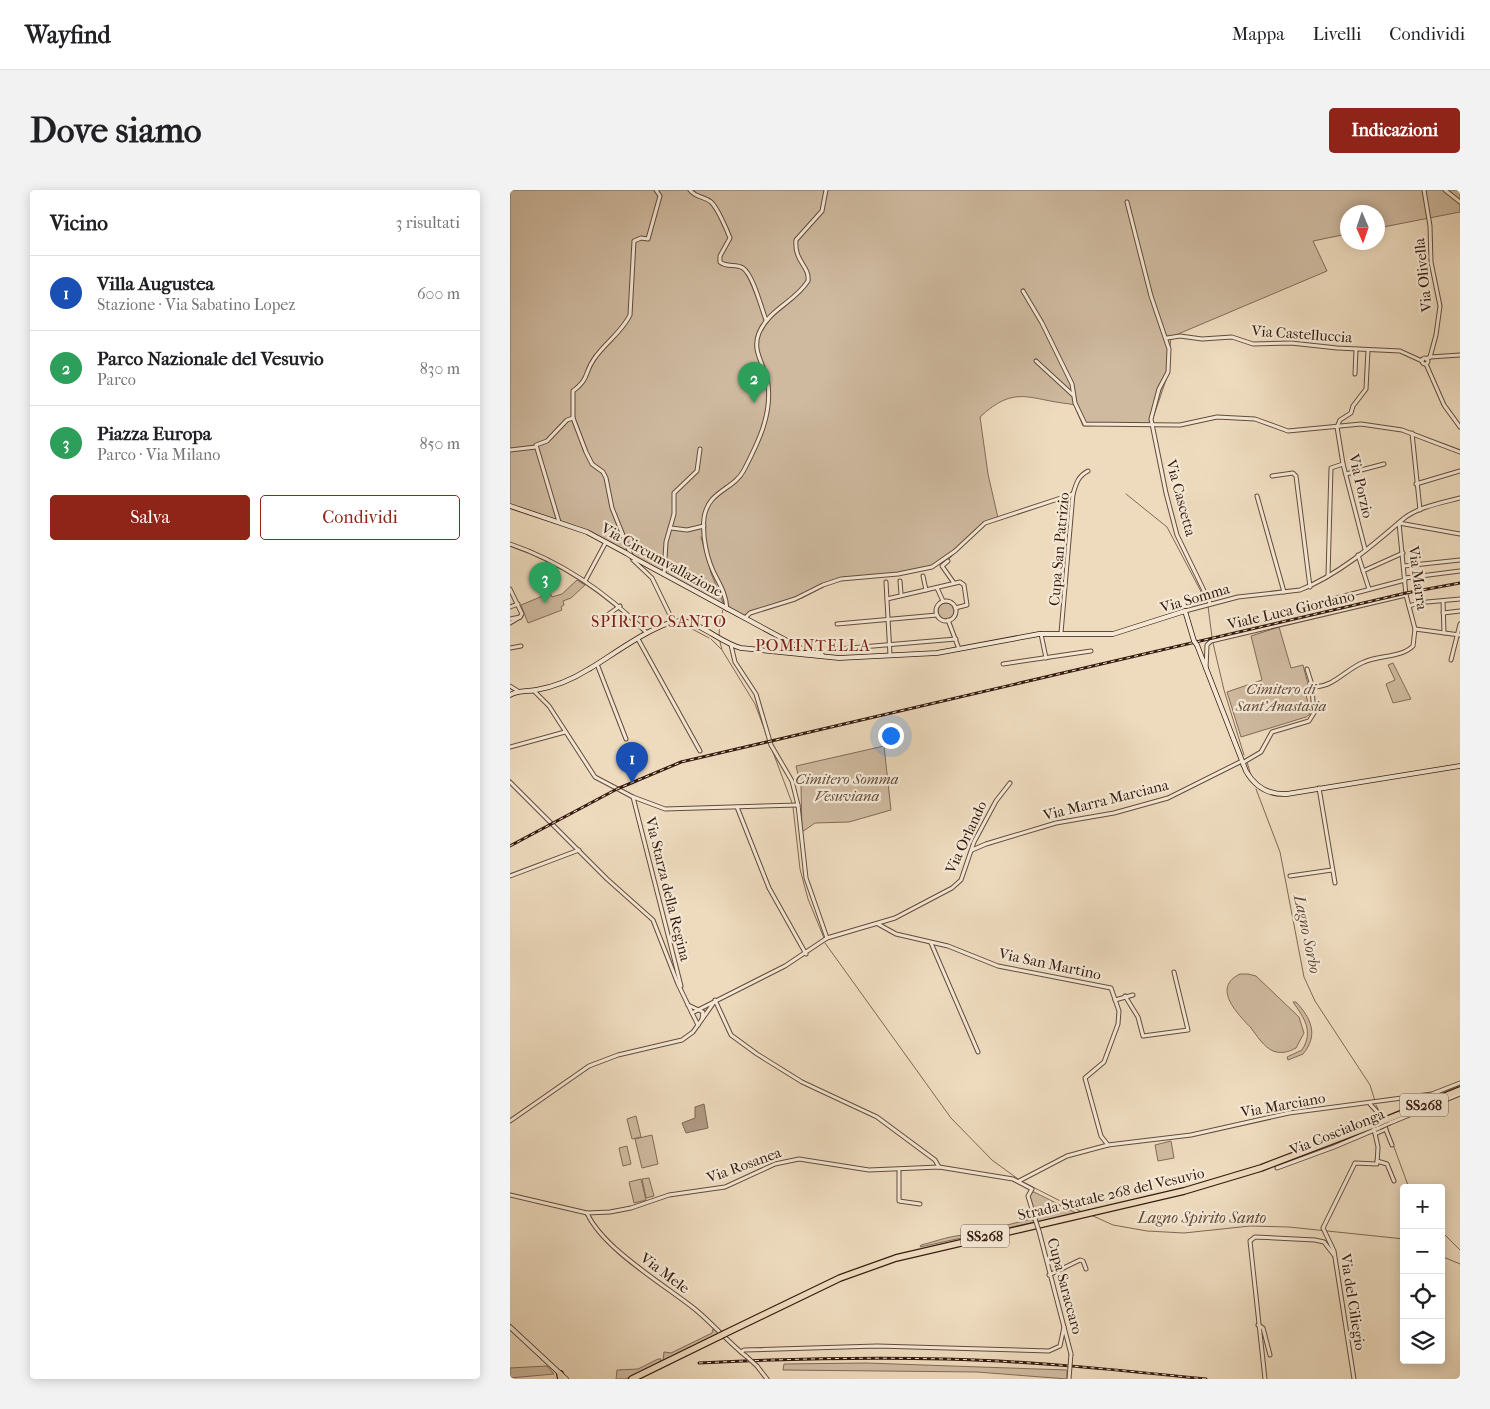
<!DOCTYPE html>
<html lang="it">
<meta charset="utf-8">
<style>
:root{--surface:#fff;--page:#f2f2f2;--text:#202124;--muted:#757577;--line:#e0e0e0;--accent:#8f2418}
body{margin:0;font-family:"IM FELL French Canon",serif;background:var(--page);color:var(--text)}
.controls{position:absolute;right:15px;bottom:15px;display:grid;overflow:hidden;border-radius:5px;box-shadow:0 2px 12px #0003}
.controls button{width:45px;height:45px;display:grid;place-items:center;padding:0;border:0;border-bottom:1px solid var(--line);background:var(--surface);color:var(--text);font:25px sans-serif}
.compass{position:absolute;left:830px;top:15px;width:45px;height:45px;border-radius:50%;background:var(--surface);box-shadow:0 2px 12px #0003;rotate:178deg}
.you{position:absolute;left:380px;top:545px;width:18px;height:18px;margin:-12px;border:4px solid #fff;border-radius:50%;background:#1a73e8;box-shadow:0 0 0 8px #1a73e833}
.badge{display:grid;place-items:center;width:32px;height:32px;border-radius:50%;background:var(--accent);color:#fff;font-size:16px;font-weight:700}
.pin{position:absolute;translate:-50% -41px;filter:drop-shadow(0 1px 2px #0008)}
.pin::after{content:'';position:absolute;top:26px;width:18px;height:15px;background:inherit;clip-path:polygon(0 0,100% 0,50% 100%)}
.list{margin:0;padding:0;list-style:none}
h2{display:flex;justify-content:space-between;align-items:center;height:65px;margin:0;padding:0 20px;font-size:21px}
h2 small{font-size:16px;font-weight:400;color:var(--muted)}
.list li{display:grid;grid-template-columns:32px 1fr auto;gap:15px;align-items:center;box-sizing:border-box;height:75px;padding:0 20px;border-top:1px solid var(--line)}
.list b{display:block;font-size:19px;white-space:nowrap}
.list p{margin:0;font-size:16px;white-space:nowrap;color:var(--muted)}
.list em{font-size:16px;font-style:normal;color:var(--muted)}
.actions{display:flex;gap:10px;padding:15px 20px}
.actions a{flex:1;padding:11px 0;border:1px solid var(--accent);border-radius:5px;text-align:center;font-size:18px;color:var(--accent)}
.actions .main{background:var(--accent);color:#fff}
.icon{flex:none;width:28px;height:28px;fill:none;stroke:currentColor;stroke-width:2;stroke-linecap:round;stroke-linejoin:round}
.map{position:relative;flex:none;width:950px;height:1189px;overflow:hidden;border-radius:5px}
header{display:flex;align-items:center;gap:30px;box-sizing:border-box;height:70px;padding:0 25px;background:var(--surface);border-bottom:1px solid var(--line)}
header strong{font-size:24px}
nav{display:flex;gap:28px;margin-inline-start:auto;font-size:18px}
.intro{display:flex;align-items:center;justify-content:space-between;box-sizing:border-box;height:120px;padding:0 30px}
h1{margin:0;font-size:35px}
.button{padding:12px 22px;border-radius:5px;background:var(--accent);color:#fff;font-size:18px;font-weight:700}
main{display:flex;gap:30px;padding:0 30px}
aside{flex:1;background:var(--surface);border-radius:5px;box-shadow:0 2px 12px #0003}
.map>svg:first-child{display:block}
.green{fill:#cfbaa0;stroke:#826a58}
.water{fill:#af9a83;stroke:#7f6755}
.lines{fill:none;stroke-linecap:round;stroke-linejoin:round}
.stream{stroke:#7f6755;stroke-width:1}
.street-casing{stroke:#644b3c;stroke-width:5}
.secondary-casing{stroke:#361b10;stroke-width:5.5}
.highway-casing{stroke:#361b10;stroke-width:8}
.street{stroke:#f4e8d5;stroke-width:3}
.secondary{stroke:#f4e8d5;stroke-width:4}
.highway{stroke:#eedbbe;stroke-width:5.5}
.rail-casing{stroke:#361b10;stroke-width:3}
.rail{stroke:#f4e8d5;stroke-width:1;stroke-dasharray:4;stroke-linecap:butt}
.street-bridge-casing{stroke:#644b3c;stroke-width:5;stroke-linecap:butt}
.secondary-bridge-casing{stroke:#361b10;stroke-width:5.5;stroke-linecap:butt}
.highway-bridge-casing{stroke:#361b10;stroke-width:8;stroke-linecap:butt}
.street-bridge{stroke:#f4e8d5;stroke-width:3}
.secondary-bridge{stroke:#f4e8d5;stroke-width:4}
.highway-bridge{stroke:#eedbbe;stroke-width:5.5}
.labels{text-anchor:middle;stroke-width:4.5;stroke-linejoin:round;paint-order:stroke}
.shield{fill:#f4e8d5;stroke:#6f584b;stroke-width:1}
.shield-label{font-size:14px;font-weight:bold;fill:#361b10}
.street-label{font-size:15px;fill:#361b10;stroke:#f4e8d5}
.park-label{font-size:15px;font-style:italic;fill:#644b3b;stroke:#f4e8d5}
.neighbourhood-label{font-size:16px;letter-spacing:1px;fill:#7a1f14;stroke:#f4e8d5}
.water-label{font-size:16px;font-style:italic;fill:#604738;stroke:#f4e8d5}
</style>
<header>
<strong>Wayfind</strong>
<nav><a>Mappa</a><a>Livelli</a><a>Condividi</a></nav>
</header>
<div class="intro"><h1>Dove siamo</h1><a class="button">Indicazioni</a></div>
<main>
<aside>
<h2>Vicino<small>3 risultati</small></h2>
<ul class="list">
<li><span class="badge" style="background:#1a4fb4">1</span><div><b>Villa Augustea</b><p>Stazione · Via Sabatino Lopez</p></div><em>600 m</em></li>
<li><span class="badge" style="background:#2e9e5b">2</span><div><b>Parco Nazionale del Vesuvio</b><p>Parco</p></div><em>830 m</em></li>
<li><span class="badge" style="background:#2e9e5b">3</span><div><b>Piazza Europa</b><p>Parco · Via Milano</p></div><em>850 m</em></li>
</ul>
<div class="actions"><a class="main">Salva</a><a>Condividi</a></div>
</aside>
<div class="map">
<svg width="950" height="1189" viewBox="0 0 950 1189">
<rect width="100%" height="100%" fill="#eedbbe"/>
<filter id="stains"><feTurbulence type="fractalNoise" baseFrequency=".004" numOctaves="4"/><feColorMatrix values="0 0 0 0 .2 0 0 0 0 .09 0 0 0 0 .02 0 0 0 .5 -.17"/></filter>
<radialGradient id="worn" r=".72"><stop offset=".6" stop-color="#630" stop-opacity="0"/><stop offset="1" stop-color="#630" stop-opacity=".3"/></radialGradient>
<g class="green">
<path d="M0,0H950V22L868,38V22H838L837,44L803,51L817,81L661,147L657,187L641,234L573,236L564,215L560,214C520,210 505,194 470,227L478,284L488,328L475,334L440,368L420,379L387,385L325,391L292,408L228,427L74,342L0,317Z"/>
<path d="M67,390L75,395L61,408L53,411L54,415L51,417L52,420L18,433L11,415L40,403L42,407L52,404Z"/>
<circle cx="436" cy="421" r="8"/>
<path d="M769,437L781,478L793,475L799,498L795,499L800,524L796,527L731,547L717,502L752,490L741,446Z"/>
<path d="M883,473L901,509L883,513L876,494L885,490L878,475Z"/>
<path d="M374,556L381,620L339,632L305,633L292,642L291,597L286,576Z"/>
<path d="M730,784H738L746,786L789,827L794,843L786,858C779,862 771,864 763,861C754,857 747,846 741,838C728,824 701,798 730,784Z"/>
<path d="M783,812H786C801,828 809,845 793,864L778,870L777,867L792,860C804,841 794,828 783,812Z"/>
<path d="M126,926L131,947L122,949L117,929Z"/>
<path d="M142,945L148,974L132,978L125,949Z"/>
<path d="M661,951L664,968L648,971L645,955Z"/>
<path d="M117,956L121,974L113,976L109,958Z"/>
<path d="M139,988L144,1006L136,1008L132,989Z"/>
<path d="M131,989L136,1010L124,1013L119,992Z"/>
<path d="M524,1002L566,1023L527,1032L519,1004Z"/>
<path d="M521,1029L525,1032L410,1057L411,1055C427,1051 442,1045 457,1045Z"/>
<path d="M203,1139L210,1143L153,1171L154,1162L161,1163L202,1143Z"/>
<path d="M148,1169H151L150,1172L116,1189H106L107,1180L128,1179Z"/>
<path d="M356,1173L557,1180V1189L467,1182L273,1180L274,1174Z"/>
<path d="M37,1176L44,1184L0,1188V1178Z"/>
</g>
<path class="water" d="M194,914L198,938L176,943L172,933L185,928V917Z"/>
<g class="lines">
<g class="stream">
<path d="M616,304L657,337L696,411"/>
<path d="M191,347L201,383L214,415"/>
<path d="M698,416L702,447"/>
<path d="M162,425L166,429"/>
<path d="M171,433L199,448"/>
<path d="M209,446L210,430L213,420"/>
<path d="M201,449L211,459"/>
<path d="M210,452L212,460L245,514L282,613"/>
<path d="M703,453L714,500L734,565"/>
<path d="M737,572L741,586"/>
<path d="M746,599L770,662L794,787L805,811L860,895L865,911"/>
<path d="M283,617L290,679L298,709L314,748"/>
<path d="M315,753L441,928L482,970L508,989"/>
<path d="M866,915L870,923"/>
<path d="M876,935L899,998"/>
<path d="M511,991L572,1022"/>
<path d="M581,1025L603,1035L637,1041L674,1043L740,1036L779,1037L894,1049"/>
<path d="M931,1041L950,1060"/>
<path d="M931,1066L950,1074"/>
</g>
<g class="street-casing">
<g id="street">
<path d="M180,0C186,8 194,6 201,12C207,17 217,40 220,48L210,66V72C217,78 226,73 233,78C243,85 251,117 256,130"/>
<path d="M914,0L920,36L921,72L930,116L926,145L920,167"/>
<path d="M935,0L950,12"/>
<path d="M617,12L641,106L659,159L658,182L649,199L641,229L656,303L667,345L700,413"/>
<path d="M513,101L532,133L562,194L565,213L575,234L670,235L707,227L745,229L778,241L851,234L892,240L950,262"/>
<path d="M657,148L670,146L692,149L722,147L743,154L781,153L827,158L890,161L912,171"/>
<circle cx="915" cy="171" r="3"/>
<path d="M916,169L920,167L950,165"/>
<path d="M526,171L563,205"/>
<path d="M916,174L934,215L950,237"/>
<path d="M845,184L846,159"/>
<path d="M63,228V201C80,188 74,183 84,169C95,153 112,142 120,125L124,51L131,48L138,49L150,6L146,0"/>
<path d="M902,243L910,320"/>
<path d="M0,260L26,257"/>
<path d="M836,284L874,274"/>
<path d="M762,286L783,283L786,286L800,397"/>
<path d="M906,294L950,281"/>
<path d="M747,306L774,402"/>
<path d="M49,332L26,255L37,251L57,230L63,228L76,262L82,274L93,282L96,288L102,318L123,370L142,388L160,425L161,432"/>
<path d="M889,333L950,344"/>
<path d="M161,338L177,340L194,336"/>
<path d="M0,354C53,372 97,403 137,443"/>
<path d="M855,359L833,274L827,237L830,230L841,223L843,216L856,199L858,160"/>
<path d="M848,365L859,399"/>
<path d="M438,371L432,376L444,393"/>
<path d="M894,376L950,370"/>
<path d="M853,381L893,363"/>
<path d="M154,384L156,352L164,324V303L187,281L190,259"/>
<path d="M413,386L416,400"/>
<path d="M818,386L821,278L833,274"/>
<path d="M895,388L950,381"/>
<path d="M75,391L96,352"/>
<path d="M390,391L391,404"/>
<path d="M376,392L380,465"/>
<path d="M427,398L433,411"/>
<path d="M0,399L12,424L10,427"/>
<path d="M377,409L450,392L454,395L457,415L445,418"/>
<path d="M819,410L895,390"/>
<path d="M933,411L934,443"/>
<circle cx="436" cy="421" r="10"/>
<path d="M917,412L950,409"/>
<path d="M899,416L911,412"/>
<path d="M0,417L8,414"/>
<path d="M217,419C216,406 212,398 206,387C197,370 192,347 194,328C198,300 224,300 234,280C248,253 262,225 258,194C256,176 241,162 249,143C259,119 285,112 298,91C300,76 284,72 286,50L312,21L316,0"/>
<path d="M675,421L728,407L790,400C828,385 862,356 892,330C907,317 931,313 950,308"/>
<path d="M933,423L950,421"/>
<path d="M235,428L240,423L285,409L313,395L331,389L388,384L422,377L445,361L475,333L563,304"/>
<path d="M0,429L10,427"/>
<path d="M92,429L110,416"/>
<path d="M438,430L449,459"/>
<path d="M0,433L10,427"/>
<path d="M327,434L427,425"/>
<path d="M905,439L950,445"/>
<path d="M551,443L563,304C566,294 568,286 578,281"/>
<path d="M531,444L536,468"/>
<path d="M128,449L190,561"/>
<path d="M221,455L225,472L246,504L261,555L282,591L288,615L296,688L317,748"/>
<path d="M0,458L11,456"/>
<path d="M328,459L446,449"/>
<path d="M941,470L950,434"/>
<path d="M87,474L116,549"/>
<path d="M493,474L581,461"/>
<path d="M696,479L697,455L701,451L896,405"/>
<path d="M797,479L802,495"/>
<path d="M0,496L8,501"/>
<path d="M805,497C825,496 836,479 854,472C869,465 891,468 903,456L905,439L896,405L889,333"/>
<path d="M24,501L39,516L85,587L123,607L155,619L288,615"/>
<path d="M0,557L55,542"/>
<path d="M733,575L734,572L751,562L762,542L799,531L804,523L802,499"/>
<path d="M0,592L97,689L143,730L168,794L182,823"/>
<path d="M809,598L825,693"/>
<path d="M123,607L171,796"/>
<path d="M227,617L259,698L296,764"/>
<path d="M462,660L476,654L546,633L604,623L658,608L732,571"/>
<path d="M0,686L69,660"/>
<path d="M780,686L822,680"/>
<path d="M368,734L386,744L438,756L488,776L601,798L609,821L608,834L594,872L575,888L591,946L598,955"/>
<path d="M421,753L468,862"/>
<path d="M615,806L628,827L633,846L678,840L664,782"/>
<path d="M205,810L221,845L247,864L292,892L367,927L425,970L429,977"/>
<path d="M605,810L623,805"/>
<path d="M178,815L193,822L192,829"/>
<path d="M188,835L182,823L275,776L317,748L385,728L442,698L451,690L464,652L486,611L500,593"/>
<path d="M860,914L870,925L882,955"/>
<path d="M0,931L79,876L108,865L172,850L183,842L205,811"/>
<path d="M880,933L950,904"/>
<path d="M865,944L876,939"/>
<path d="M867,971L877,974L884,991"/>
<path d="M767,978L824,957L869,938"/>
<path d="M389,981V1011L410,1014"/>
<path d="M509,991L557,966L598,955L681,945L779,923L922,904L950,893"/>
<path d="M0,1005L77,1023L100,1022L121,1018L159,1005L215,997L265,974L289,969L359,980L429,977L503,989L522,999L518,1006L525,1029"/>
<path d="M77,1023C93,1059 155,1095 186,1120C204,1135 219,1153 237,1167"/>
<path d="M529,1041L561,1164"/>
<path d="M539,1085L570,1070L573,1071L576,1079"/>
<path d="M748,1135L753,1138L760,1165"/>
<path d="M231,1162L234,1160L367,1156L539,1161L550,1156L554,1137"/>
<path d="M247,1176L257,1189"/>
<path d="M755,1189L740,1051L745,1047L805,1050L814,1052L824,1065"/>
<path d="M844,1189L824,1061L813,1038L845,973L867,974L868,957L864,939"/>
</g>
</g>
<g class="secondary-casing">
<g id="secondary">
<path d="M0,316L77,342L116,363"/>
<path d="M124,368L294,460"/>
<path d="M687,455L736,581C745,597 759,605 777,604L950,576"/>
<path d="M296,460L312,465"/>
<path d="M0,505C9,500 16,502 26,500C44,497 63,489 79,479C100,467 150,429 172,431C193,434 211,453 231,458L329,468L427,463L529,444H603L675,421L684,451"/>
<path d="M0,1137L56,1189"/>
</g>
</g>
<g class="highway-casing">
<g id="highway">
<path d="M878,929L950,900"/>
<path d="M216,1143L330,1088L386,1068L674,1001L751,978L869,933"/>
<path d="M50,1184L51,1189"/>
<path d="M122,1189L210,1146"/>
</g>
</g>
<use href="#street" class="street"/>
<use href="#secondary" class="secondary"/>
<use href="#highway" class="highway"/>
<g class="rail-casing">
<g id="rail">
<path d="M0,656L107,599L171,572L896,403L950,393"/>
<path d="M189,1173C271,1169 353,1167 435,1169C522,1171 609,1180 696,1189"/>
</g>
</g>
<use href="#rail" class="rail"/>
<g class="street-bridge-casing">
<g id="street-bridge">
<path d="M869,938L880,933"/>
<path d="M525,1029L529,1041"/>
<path d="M237,1167L247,1176"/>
<path d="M559,1189L561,1164"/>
</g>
</g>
<g class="secondary-bridge-casing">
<g id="secondary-bridge">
<path d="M116,363L124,368"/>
<path d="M684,451L687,455"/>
</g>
</g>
<g class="highway-bridge-casing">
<g id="highway-bridge">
<path d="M869,933L878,929"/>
<path d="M210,1146L216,1143"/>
</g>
</g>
<use href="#street-bridge" class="street-bridge"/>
<use href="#secondary-bridge" class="secondary-bridge"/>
<use href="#highway-bridge" class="highway-bridge"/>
</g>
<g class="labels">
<g class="shield">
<rect x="890" y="903.5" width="48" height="23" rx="4"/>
<rect x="451" y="1034.5" width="48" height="23" rx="4"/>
</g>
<g class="shield-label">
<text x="914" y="920">SS268</text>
<text x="475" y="1051">SS268</text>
</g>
<g class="street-label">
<text transform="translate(913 85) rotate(-96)" y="5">Via Olivella</text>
<text transform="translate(792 144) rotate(4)" y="5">Via Castelluccia</text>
<text transform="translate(851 296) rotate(77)" y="5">Via Porzio</text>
<text transform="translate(671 308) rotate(75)" y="5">Via Cascetta</text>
<text transform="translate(549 359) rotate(-85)" y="5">Cupa San Patrizio</text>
<text transform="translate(152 370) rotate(29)" y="5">Via Circumvallazione</text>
<text transform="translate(908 388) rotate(82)" y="5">Via Marra</text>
<text transform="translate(685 408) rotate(-16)" y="5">Via Somma</text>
<text transform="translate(781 420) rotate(-13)" y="5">Viale Luca Giordano</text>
<text transform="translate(596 610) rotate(-14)" y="5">Via Marra Marciana</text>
<text transform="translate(456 647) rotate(-65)" y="5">Via Orlando</text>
<text transform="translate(158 699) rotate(76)" y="5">Via Starza della Regina</text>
<text transform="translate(540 774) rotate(12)" y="5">Via San Martino</text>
<text transform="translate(773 915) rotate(-10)" y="5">Via Marciano</text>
<text transform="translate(827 942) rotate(-22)" y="5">Via Coscialonga</text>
<text transform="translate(234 975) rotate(-20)" y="5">Via Rosanea</text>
<text transform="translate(601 1004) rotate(-13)" y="5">Strada Statale 268 del Vesuvio</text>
<text transform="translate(155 1083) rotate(37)" y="5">Via Mele</text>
<text transform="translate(555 1096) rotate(75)" y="5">Cupa Saraccaro</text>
<text transform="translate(843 1112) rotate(81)" y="5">Via del Ciliegio</text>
</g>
<g class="park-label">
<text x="771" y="504">Cimitero di<tspan x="771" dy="17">Sant'Anastasia</tspan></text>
<text x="337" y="594">Cimitero Somma<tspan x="337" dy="17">Vesuviana</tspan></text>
</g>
<g class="neighbourhood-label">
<text x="149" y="437">SPIRITO SANTO</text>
<text x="303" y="461">POMINTELLA</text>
</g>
<g class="water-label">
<text transform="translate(798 744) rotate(78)" y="6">Lagno Sorbo</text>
<text x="692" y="1033">Lagno Spirito Santo</text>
</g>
</g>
<rect width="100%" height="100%" filter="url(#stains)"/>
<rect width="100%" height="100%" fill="url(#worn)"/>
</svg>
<div class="controls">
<button>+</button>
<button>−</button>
<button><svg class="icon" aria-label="locate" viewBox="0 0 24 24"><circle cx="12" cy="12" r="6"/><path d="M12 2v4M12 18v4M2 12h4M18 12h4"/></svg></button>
<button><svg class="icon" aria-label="layers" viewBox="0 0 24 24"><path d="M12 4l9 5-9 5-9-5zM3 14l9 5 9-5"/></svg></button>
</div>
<svg class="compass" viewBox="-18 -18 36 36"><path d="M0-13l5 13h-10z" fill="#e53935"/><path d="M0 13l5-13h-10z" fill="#757577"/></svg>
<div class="you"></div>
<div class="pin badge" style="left:122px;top:593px;background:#1a4fb4">1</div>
<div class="pin badge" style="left:244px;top:213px;background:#2e9e5b">2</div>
<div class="pin badge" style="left:35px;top:413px;background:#2e9e5b">3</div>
</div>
</main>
